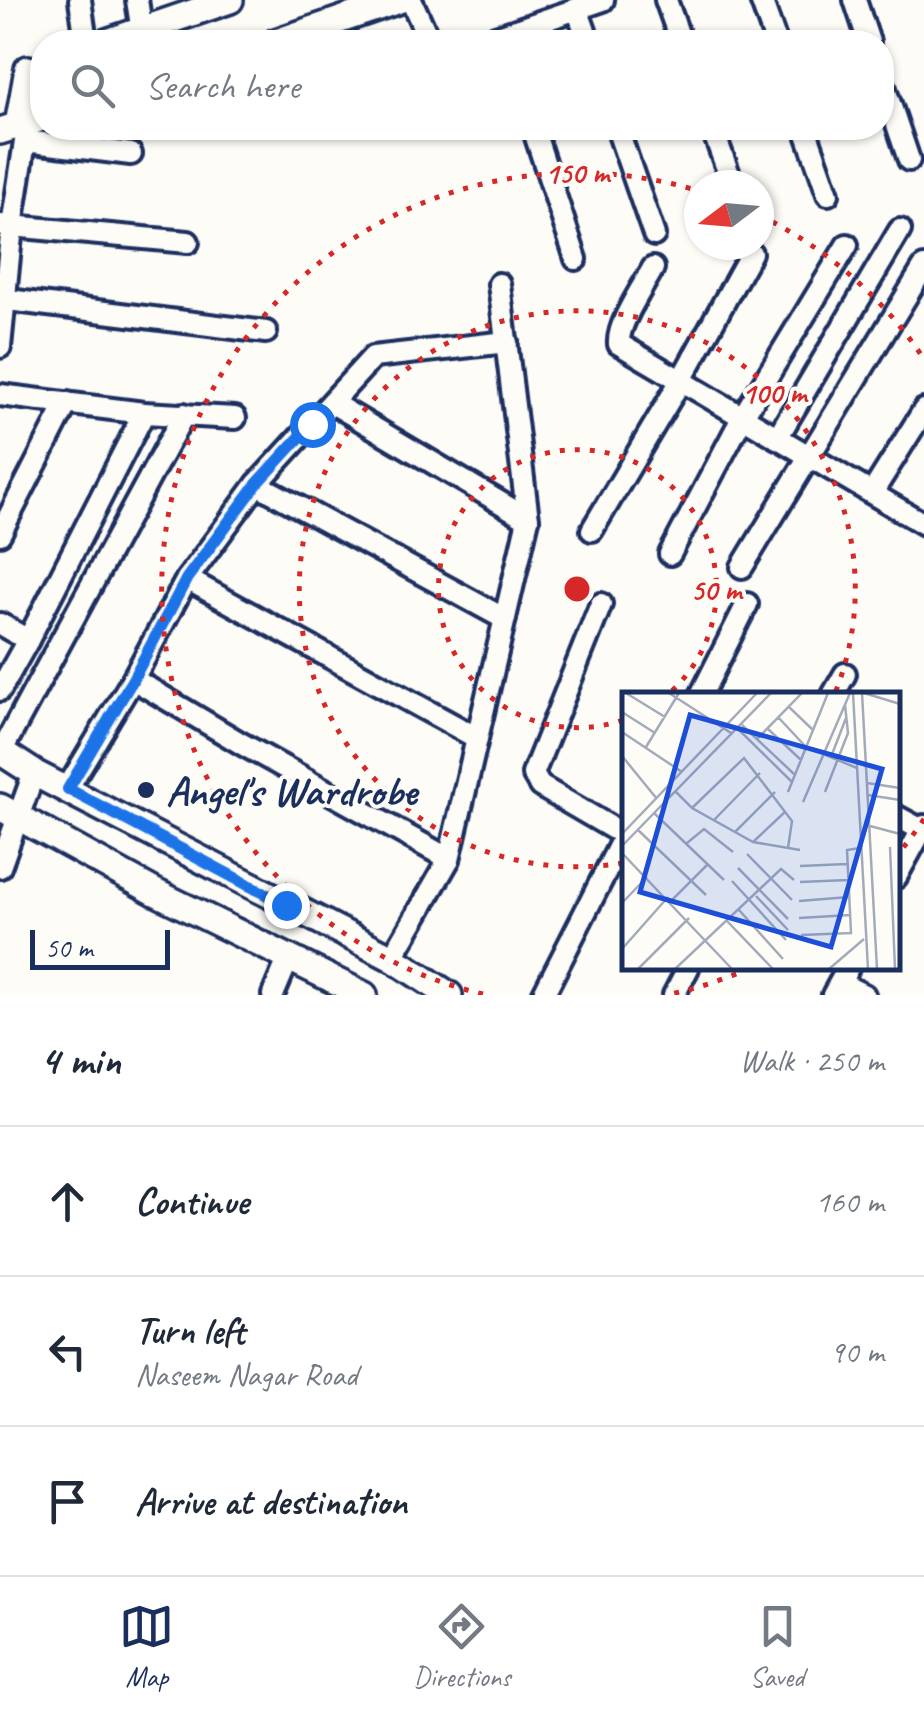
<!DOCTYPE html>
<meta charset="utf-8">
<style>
:root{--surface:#fff;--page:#f2f2f3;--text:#1f2937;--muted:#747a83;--line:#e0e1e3;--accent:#1b2f5e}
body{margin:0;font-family:Caveat,sans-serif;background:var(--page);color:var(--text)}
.compass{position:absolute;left:684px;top:170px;width:90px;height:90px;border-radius:50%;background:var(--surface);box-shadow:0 2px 8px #0004;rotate:254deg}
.scale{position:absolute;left:30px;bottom:25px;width:140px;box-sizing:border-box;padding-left:10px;border:5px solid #1b2f5e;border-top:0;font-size:28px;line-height:35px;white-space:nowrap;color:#1b2f5e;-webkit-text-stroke:8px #fdfcf7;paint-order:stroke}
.stop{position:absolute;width:30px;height:30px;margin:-22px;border:8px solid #1a73e8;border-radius:50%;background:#fff}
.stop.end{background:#1a73e8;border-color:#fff;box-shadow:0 2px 10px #0008}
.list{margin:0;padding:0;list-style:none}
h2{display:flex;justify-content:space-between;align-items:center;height:130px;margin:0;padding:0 40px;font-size:42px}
h2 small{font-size:32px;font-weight:400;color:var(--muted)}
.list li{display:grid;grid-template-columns:65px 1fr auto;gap:30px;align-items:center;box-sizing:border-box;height:150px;padding:0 40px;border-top:2px solid var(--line)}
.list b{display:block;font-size:38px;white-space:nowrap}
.list p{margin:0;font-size:32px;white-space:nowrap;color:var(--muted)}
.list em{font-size:32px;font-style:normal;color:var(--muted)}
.icon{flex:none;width:55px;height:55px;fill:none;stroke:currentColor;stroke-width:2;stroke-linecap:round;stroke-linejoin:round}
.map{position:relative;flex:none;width:924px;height:995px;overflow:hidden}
.search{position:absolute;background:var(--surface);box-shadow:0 2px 8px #0004;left:30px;right:30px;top:30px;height:110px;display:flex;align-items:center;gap:25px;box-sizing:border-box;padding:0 35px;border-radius:40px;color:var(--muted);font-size:38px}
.sheet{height:580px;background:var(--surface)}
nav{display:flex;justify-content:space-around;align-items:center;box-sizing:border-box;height:140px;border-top:2px solid var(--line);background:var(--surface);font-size:28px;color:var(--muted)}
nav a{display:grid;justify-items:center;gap:5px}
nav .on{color:var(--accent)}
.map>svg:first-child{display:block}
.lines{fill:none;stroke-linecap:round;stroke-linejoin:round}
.minor-casing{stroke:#1b2f5e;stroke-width:28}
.major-casing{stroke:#1b2f5e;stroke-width:32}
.minor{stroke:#fdfcf7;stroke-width:20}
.major{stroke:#fdfcf7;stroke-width:25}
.route{stroke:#1a73e8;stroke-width:12}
.ring{fill:none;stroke:#d62828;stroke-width:5;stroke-dasharray:5 10}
.poi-dot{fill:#1b2f5e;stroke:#fdfcf7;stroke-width:4}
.labels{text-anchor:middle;stroke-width:8;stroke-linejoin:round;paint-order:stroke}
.poi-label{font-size:42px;font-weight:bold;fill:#1b2f5e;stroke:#fdfcf7;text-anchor:start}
.inset-road{fill:none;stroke:#a3aaba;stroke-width:2.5}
.view{fill:#1d4ed8;fill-opacity:0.15;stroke:#1d4ed8;stroke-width:5}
.inset-edge{fill:none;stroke:#1b2f5e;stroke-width:5}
.centre{fill:#d62828;stroke:#fdfcf7;stroke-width:5}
.ring-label{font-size:30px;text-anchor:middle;font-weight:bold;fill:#d62828;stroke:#fdfcf7;stroke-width:8;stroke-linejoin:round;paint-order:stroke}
</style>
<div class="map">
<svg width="924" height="995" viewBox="0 0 924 995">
<rect width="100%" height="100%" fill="#fdfcf7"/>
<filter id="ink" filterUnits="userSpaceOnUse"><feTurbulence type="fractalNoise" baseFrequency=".01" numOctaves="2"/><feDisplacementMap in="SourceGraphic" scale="20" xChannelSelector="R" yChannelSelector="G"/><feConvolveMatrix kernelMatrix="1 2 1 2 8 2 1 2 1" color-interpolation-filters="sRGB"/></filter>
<g filter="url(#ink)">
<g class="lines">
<g class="minor-casing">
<g id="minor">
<path d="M80,0L86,42"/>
<path d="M137,0L142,32"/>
<path d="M411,0L430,42"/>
<path d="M666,0L681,42"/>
<path d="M761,0L776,42"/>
<path d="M855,0L869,42"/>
<path d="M577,9L589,42"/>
<path d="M481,42L603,0"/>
<path d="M882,80L909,160"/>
<path d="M533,128L576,259"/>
<path d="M617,128L654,235"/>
<path d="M712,128L733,185"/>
<path d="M805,128L828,194"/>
<path d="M25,141L131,154"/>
<path d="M0,225L188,242"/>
<path d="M653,268C643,287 617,324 619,344L924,524"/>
<path d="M0,299L266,332"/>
<path d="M0,347L12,226L28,122"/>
<path d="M0,395L144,413L235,418"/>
<path d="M332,403L528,519"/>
<path d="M777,438L900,230"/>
<path d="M257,484L505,619"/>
<path d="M872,493L924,410"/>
<path d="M592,530L680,382L751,253"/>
<path d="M0,534L67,403"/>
<path d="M670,554L742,418L847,245"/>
<path d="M742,567L924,267"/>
<path d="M187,579L477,738"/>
<path d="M601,604L533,774L540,786L624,835"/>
<path d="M0,624L28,640"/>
<path d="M0,690L28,640L144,413"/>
<path d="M701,695L747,604"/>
<path d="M833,695L845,674"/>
<path d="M1,752L184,414"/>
<path d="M67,789L133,679"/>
<path d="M896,816L922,830"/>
<path d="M449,859L242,744L133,679L187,579L257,484L373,357L507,342"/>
<path d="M0,867L34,773"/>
<path d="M896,877L924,826"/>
<path d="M392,958L449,859L528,519L499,284"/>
<path d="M840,983L864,995"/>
<path d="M273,995L289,957"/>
<path d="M543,995L624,836"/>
<path d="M674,995L688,968"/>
<path d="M833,995L848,968"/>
</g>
</g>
<g class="major-casing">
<g id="major">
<path d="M107,42L230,0"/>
<path d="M276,42L399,0"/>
<path d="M18,125L28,69"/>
<path d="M0,131L42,118"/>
<path d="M0,751L34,773L392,958L449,995"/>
<path d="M0,807L155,892L364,995"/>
</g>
</g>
<use href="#minor" class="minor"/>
<use href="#major" class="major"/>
</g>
</g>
<g class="lines" filter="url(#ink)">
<path class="route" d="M286,905L68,789L133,679L187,578L257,484L312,424"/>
</g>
<g class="ring">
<path d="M623 720A139 139 0 1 1 667 695"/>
<path d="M623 863A278 278 0 1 1 835 693"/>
<path d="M924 819A416 416 0 0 1 898 854M750 968A416 416 0 0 1 671 994M483 994A416 416 0 1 1 699 191M759 215A416 416 0 0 1 924 359"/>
</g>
<circle class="poi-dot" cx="146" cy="790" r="10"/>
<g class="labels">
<g class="poi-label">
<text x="166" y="805">Angel's Wardrobe</text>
</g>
</g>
<g transform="translate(622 692)">
<rect width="278" height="278" fill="#fdfcf7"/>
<path class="inset-road" d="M4,1L43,25M47,1L109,41M231,1L246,277M240,1L255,277M242,1L278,12M167,15L191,38M0,20L33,41M156,25L184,55L235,76M120,33L172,82M115,36L170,90M146,37L179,68M0,40L60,80M135,47L180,1M24,55L57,1M0,64L35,107M209,65L224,26M245,91L278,96M54,100L70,116L131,150L178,158M166,100L206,1M203,100L226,41L223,13M246,103L278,108M181,110L228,1M70,116L122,66L170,129L166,156M32,121L102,188M92,128L138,81M248,134L278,142M15,137L84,203M113,140L153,100M0,142L135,1M131,150L164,119M65,151L82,137L111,160M0,154L149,1M268,155L273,277M0,161L110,277M125,162L170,208M178,174L225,172M116,176L166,227M110,189L164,248M178,190L226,188M134,204L166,238M49,209L86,172M177,209L227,205M0,211L25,185M117,218L161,267M177,226L228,223M105,229L151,277M179,243L229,241L225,158L238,156M0,257L46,205M16,277L67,226M53,277L159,177L172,188M207,277L242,247"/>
<path class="view" d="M68,23L260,77L209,255L18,200Z"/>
<rect width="278" height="278" class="inset-edge"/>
</g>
<circle cx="577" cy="589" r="15" class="centre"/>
<g class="ring-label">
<text x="577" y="183">150 m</text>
<text x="774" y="403">100 m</text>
<text x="716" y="600">50 m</text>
</g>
</svg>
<svg class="compass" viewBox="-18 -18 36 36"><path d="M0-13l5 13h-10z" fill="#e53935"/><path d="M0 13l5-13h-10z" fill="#747a83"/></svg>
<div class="scale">50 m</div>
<div class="stop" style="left:312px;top:424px"></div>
<div class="stop end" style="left:286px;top:905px"></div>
<div class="search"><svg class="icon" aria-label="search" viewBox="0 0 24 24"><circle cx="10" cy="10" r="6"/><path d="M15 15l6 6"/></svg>Search here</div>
</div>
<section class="sheet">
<h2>4 min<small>Walk · 250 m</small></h2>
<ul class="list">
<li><svg class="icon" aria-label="ahead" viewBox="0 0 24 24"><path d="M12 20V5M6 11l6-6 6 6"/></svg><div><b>Continue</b></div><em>160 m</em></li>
<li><svg class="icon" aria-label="left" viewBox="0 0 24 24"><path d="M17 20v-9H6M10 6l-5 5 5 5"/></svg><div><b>Turn left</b><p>Naseem Nagar Road</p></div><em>90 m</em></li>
<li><svg class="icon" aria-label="arrive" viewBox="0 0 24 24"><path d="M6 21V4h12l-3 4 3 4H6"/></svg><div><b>Arrive at destination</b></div></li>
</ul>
</section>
<nav>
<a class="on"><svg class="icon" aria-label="map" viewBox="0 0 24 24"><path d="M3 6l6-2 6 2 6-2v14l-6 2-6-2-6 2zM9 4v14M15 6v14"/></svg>Map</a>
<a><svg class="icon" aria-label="directions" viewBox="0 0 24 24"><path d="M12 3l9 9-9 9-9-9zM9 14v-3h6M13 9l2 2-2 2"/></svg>Directions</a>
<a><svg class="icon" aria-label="saved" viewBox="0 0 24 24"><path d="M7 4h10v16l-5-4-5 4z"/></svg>Saved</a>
</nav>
